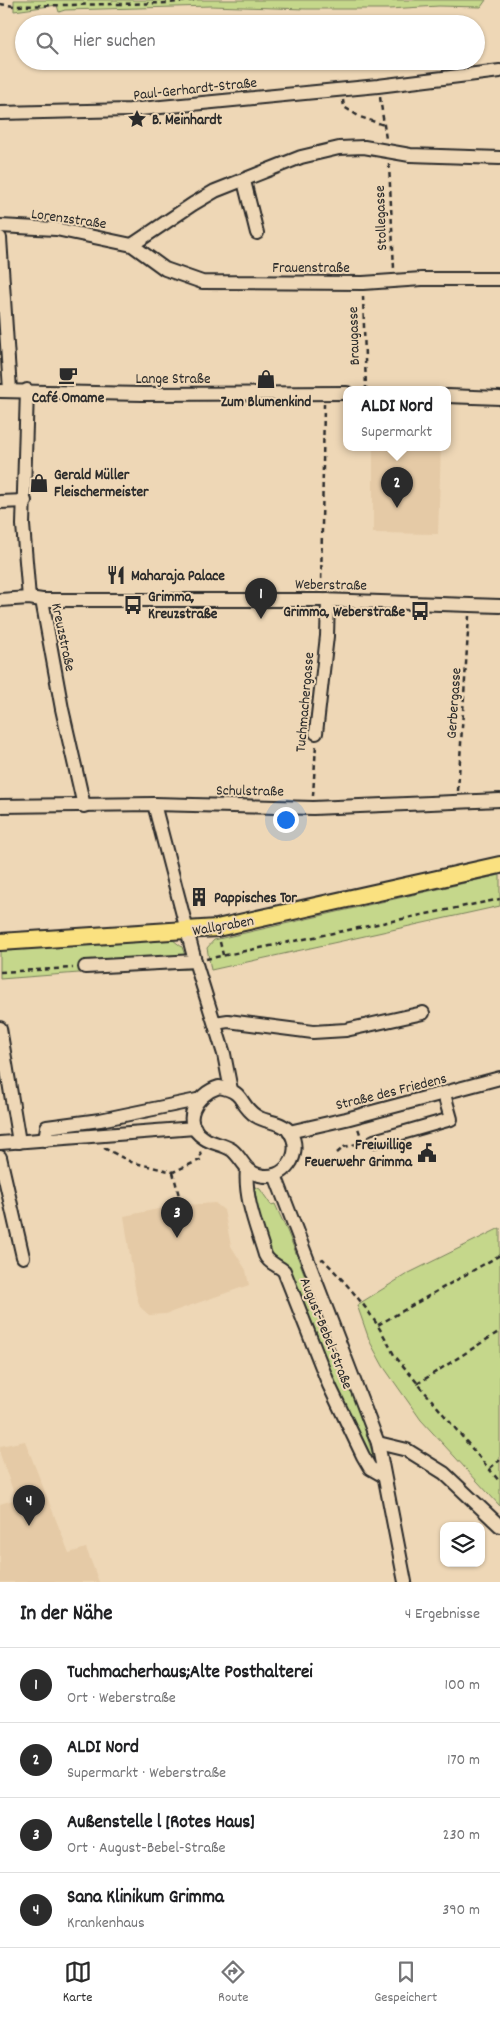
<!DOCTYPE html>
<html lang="de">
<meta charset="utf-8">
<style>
:root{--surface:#fff;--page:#f2f2f2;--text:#202124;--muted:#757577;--line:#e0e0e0;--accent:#2b2b2b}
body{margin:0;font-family:Dekko,sans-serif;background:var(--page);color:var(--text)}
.controls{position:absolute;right:15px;bottom:15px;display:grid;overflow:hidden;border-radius:10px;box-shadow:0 1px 4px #0004}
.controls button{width:45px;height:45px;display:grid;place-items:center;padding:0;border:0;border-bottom:1px solid var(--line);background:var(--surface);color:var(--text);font:25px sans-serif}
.you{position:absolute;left:285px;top:819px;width:18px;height:18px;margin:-12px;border:4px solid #fff;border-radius:50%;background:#1a73e8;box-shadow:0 0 0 8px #1a73e833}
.badge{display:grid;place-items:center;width:32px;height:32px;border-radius:50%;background:var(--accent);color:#fff;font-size:16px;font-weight:700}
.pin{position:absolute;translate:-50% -41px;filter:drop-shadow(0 1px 2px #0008)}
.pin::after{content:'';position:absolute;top:26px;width:18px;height:15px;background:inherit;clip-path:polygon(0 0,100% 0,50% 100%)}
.popup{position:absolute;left:343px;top:386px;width:108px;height:65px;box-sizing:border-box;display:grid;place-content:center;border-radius:10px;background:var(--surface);filter:drop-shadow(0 1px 4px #0005);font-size:16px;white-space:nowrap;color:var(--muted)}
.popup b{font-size:19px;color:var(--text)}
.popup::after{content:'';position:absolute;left:50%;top:100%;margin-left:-10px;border:10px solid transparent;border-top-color:var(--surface)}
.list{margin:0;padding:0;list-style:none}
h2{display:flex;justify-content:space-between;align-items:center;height:65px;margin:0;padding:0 20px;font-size:21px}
h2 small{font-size:16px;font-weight:400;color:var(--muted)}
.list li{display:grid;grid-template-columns:32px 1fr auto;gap:15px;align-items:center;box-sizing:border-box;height:75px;padding:0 20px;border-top:1px solid var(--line)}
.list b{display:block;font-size:19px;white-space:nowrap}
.list p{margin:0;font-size:16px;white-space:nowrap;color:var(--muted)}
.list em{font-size:16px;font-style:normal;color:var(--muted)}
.icon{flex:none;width:28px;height:28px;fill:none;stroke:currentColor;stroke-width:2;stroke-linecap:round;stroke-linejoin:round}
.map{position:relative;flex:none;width:500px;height:1582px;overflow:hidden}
.search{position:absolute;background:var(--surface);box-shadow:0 1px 4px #0004;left:15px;right:15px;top:15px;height:55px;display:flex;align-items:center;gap:12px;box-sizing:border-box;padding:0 18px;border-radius:28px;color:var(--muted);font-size:19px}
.sheet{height:365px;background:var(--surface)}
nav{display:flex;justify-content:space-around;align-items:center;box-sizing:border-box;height:70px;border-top:1px solid var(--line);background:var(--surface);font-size:14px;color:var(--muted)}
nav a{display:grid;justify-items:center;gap:2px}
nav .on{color:var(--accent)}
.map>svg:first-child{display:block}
.built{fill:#e5caa6}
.green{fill:#c5d78b;stroke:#78815b}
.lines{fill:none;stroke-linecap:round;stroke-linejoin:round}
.minor-casing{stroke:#2b2b2b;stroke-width:16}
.major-casing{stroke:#2b2b2b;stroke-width:20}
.path{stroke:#2b2b2b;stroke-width:2.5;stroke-dasharray:5 4;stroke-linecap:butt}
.minor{stroke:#eed7b6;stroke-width:12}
.major{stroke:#fae180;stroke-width:16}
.labels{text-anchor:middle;stroke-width:4;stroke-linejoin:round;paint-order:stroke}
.street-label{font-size:15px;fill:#2b2b2b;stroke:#eed7b6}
.poi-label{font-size:15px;font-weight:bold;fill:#2b2b2b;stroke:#eed7b6;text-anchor:start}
</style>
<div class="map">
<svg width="500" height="1582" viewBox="0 0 500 1582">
<rect width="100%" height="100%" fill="#eed7b6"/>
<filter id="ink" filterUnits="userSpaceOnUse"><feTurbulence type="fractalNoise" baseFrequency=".02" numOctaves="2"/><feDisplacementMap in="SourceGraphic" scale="10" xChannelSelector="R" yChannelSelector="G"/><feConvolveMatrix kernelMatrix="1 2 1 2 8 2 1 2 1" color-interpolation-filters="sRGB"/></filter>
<g filter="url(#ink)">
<g class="built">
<path d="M373,447H441L438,534L373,533Z"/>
<path d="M215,1203L224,1210L231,1246L246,1270L249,1285L166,1314L149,1315L140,1307L136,1294L124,1216L173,1206Z"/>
<path d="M25,1441L69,1553L86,1548L99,1582H0V1504L16,1499L0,1454V1446Z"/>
</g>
<g class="green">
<path d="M14,0H486L481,7L439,6L389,9H306L211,6L65,10L59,12L57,5L14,11Z"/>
<path d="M500,875V906L211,970L207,948L214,940Z"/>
<path d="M173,940L182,947L190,969L92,972L0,979V949Z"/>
<path d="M255,1187L260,1189L271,1205L275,1204L288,1233L358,1409L374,1458L370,1457L333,1381L287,1265L270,1256L254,1197Z"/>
<path d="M500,1228V1506L421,1420L383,1366L370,1342L357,1305L407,1274Z"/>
</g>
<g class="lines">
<g class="minor-casing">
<g id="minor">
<path d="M0,113L130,110L378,86L500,71"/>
<path d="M244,181L257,233"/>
<path d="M0,226L56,229L132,245L165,269L202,282L363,283L422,279H500"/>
<path d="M0,238L10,390"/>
<path d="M132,245L193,204L215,191L301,157L339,148L364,147L410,155L500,158"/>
<path d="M27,390L23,525L29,598"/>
<path d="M0,391L142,394L347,393"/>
<path d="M447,396L500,398"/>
<path d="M0,502L25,501"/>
<path d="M0,600L29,598L42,600H321L500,606"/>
<path d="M42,600L62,709L84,806"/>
<path d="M316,733L327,636L328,600"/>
<path d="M154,804L195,961L224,1054L231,1090"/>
<path d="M0,806L154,804L313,808L500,800"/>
<path d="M85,967L195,961"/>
<path d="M215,1023L228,1021L313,1032L346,1030L423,1013"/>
<path d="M0,1028L19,1142"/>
<path d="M219,1087C246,1092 238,1104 256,1116C266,1123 282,1121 290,1132C304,1154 284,1182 259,1175C245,1172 242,1158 232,1150C223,1144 212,1144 204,1138C179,1122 196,1094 219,1087Z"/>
<path d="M289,1132L346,1119L500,1078"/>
<path d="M45,1140L47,1127L100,1120L197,1100"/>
<path d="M374,1141L451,1119L444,1094"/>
<path d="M0,1143L195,1128"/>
<path d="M0,1157L23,1257"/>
<path d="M247,1169C244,1198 257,1228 265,1255C269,1264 278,1265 284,1271L329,1385L363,1456L370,1468L384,1476"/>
<path d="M275,1175L378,1443L405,1582"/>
<path d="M378,1443L407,1450L444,1473L500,1526"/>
</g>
</g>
<g class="major-casing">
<path id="major" d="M0,942L217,928L500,865"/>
</g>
<g class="path">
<path d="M0,4L14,6L169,3L196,0"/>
<path d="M380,97L386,139"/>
<path d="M343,100L344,107L360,117L384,125"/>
<path d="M389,164L394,269"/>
<path d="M363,296L366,389"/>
<path d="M321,588L324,404"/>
<path d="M458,791L469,616"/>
<path d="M313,796L316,744"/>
<path d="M220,942L223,955"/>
<path d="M206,959L500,899"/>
<path d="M0,972L73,968"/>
<path d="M104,1148L131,1162L173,1172L202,1159L199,1149"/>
<path d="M337,1153L344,1147L360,1143L362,1140L358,1128"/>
<path d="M173,1172L183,1212"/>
<path d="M321,1260L323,1259C354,1292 374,1314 394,1355L500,1482"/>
<path d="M378,1325L500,1255"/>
<path d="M417,1384L500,1331"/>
<path d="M490,1468L500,1460"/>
</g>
<use href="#minor" class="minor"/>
<use href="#major" class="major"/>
</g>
</g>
<defs>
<g id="sight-bare" transform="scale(1.5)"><path d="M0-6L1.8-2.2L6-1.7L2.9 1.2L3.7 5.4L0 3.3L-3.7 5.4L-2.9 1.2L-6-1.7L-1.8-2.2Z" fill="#2b2b2b" stroke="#eed7b6" stroke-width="2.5" paint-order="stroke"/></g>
<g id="cafe-bare" transform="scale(1.5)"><path d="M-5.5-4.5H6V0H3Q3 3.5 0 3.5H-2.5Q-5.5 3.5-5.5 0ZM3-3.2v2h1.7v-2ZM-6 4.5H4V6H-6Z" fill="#2b2b2b" stroke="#eed7b6" stroke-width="2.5" paint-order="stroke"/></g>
<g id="shop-bare" transform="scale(1.5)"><path d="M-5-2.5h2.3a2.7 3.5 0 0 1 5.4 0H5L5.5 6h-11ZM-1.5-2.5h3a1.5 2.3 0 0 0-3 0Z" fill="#2b2b2b" stroke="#eed7b6" stroke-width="2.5" paint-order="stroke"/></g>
<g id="restaurant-bare" transform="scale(1.5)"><path d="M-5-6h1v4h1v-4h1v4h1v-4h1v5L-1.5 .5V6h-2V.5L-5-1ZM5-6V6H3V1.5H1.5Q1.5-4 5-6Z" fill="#2b2b2b" stroke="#eed7b6" stroke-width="2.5" paint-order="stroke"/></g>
<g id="bus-bare" transform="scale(1.5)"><path d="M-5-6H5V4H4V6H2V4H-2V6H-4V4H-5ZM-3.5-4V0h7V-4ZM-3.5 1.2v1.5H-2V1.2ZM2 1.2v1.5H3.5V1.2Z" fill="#2b2b2b" stroke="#eed7b6" stroke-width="2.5" paint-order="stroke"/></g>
<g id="building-bare" transform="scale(1.5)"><path d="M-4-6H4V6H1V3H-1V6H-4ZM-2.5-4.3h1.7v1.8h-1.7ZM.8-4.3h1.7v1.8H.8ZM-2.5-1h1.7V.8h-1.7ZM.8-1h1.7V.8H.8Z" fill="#2b2b2b" stroke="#eed7b6" stroke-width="2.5" paint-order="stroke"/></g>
<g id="civic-bare" transform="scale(1.5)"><path d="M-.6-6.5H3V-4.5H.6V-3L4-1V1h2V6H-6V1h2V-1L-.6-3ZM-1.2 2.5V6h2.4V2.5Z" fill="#2b2b2b" stroke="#eed7b6" stroke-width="2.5" paint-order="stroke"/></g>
</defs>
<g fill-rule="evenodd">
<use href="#sight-bare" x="137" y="119"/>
<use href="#cafe-bare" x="68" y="375"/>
<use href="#shop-bare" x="266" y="379"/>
<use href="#shop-bare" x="39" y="483"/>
<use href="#restaurant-bare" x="116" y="575"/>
<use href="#bus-bare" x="133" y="605"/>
<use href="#bus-bare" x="420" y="611"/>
<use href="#building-bare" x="199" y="897"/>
<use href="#civic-bare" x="427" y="1153"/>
</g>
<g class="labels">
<g class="street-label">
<text transform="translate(195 88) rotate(-6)" y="5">Paul-Gerhardt-Straße</text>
<text transform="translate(69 218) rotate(8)" y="5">Lorenzstraße</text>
<text transform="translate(380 218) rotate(-92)" y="5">Stollegasse</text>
<text x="311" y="272">Frauenstraße</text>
<text transform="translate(353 336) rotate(-92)" y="5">Braugasse</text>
<text x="173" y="383">Lange Straße</text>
<text transform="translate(331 584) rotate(1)" y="5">Weberstraße</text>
<text transform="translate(64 637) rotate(78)" y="5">Kreuzstraße</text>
<text transform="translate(304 702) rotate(-85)" y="5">Tuchmachergasse</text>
<text transform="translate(453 703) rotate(-86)" y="5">Gerbergasse</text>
<text transform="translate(250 790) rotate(1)" y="5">Schulstraße</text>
<text transform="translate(223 925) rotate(-10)" y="5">Wallgraben</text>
<text transform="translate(391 1091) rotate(-14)" y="5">Straße des Friedens</text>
<text transform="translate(327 1333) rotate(68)" y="5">August-Bebel-Straße</text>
</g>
<g class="poi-label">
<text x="152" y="124">B. Meinhardt</text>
<text x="68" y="402" text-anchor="middle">Café Omame</text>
<text x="266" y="406" text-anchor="middle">Zum Blumenkind</text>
<text x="54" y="479">Gerald Müller<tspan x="54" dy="17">Fleischermeister</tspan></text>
<text x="131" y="580">Maharaja Palace</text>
<text x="148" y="601">Grimma,<tspan x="148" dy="17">Kreuzstraße</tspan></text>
<text x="405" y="616" text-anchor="end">Grimma, Weberstraße</text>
<text x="214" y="902">Pappisches Tor</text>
<text x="412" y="1149" text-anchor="end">Freiwillige<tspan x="412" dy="17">Feuerwehr Grimma</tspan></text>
</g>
</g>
</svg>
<div class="controls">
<button><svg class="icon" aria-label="layers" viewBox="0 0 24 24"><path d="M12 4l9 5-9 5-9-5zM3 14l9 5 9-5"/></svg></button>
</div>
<div class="you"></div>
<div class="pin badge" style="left:261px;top:619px">1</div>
<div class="pin badge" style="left:397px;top:508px">2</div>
<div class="popup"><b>ALDI Nord</b>Supermarkt</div>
<div class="pin badge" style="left:177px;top:1238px">3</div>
<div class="pin badge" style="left:29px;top:1526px">4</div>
<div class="search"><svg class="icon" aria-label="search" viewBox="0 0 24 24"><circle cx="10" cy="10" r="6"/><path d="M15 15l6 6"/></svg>Hier suchen</div>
</div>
<section class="sheet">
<h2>In der Nähe<small>4 Ergebnisse</small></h2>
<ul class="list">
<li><span class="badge">1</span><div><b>Tuchmacherhaus;Alte Posthalterei</b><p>Ort · Weberstraße</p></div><em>100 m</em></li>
<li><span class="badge">2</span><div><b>ALDI Nord</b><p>Supermarkt · Weberstraße</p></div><em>170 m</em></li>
<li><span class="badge">3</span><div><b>Außenstelle l [Rotes Haus]</b><p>Ort · August-Bebel-Straße</p></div><em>230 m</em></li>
<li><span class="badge">4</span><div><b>Sana Klinikum Grimma</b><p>Krankenhaus</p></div><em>390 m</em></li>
</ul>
</section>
<nav>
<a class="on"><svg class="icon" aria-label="map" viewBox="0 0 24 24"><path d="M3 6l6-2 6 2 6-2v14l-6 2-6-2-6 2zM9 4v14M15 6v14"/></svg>Karte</a>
<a><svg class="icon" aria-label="directions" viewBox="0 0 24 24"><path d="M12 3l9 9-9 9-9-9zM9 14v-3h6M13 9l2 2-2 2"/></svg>Route</a>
<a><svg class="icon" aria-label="saved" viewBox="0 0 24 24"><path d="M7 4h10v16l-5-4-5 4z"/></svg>Gespeichert</a>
</nav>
